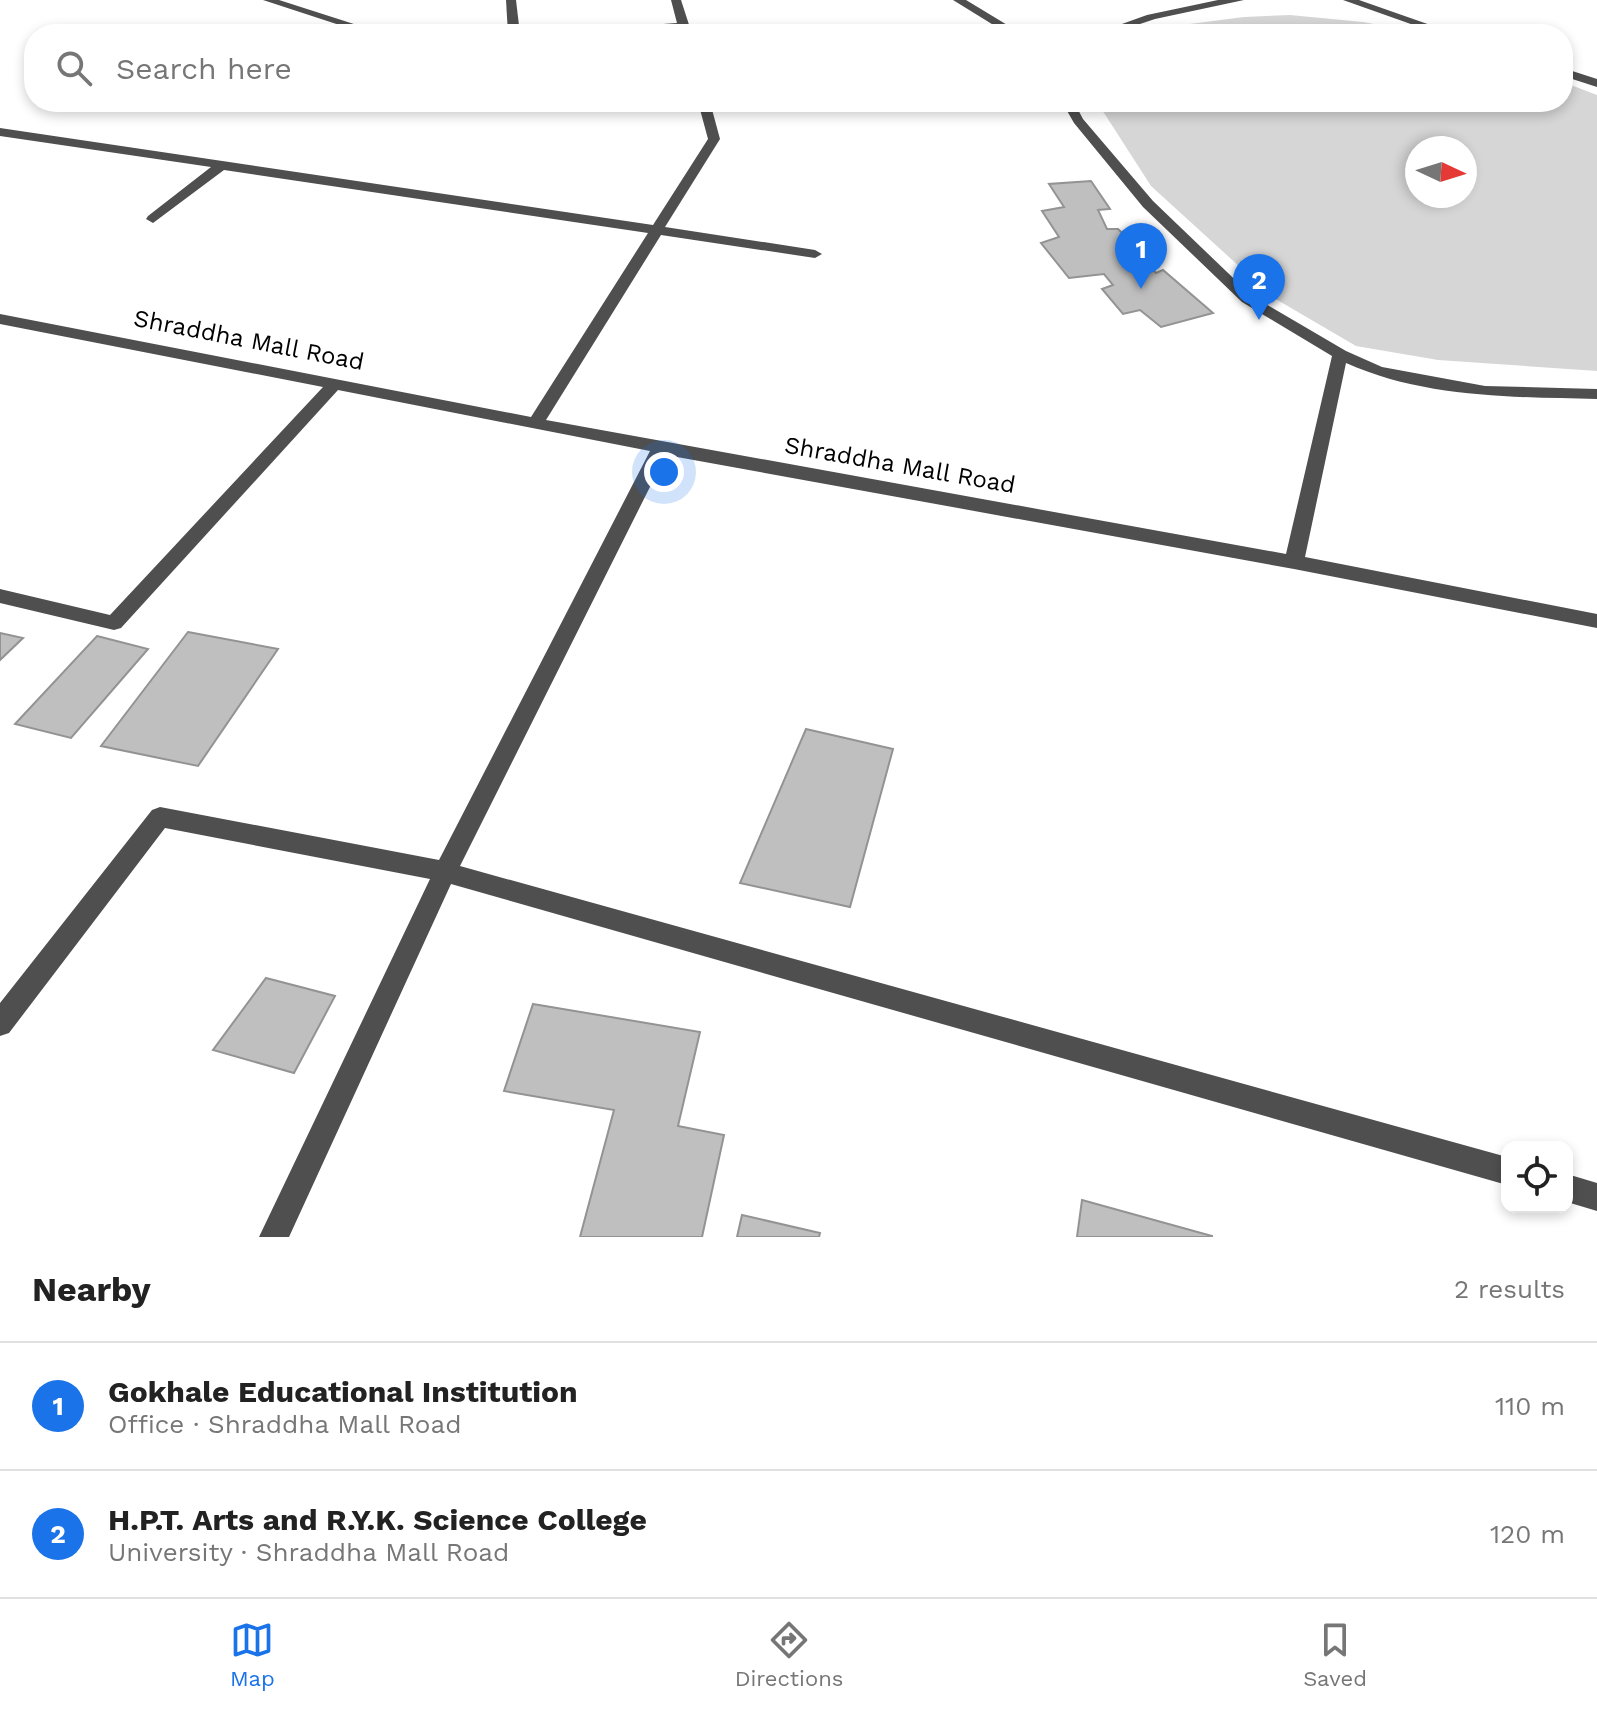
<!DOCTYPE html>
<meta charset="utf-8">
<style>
:root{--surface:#fff;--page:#f6f6f6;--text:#222;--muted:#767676;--line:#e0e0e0;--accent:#1a73e8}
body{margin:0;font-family:"Work Sans",sans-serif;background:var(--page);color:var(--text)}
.controls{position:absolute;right:24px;bottom:24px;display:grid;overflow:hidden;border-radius:16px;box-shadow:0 4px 12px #0003}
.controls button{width:72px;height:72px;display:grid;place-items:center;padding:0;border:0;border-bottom:2px solid var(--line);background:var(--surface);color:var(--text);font:40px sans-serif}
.compass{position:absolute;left:1405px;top:136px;width:72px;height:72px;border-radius:50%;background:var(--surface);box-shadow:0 4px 12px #0003;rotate:94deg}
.you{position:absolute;left:664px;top:472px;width:28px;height:28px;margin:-20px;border:6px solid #fff;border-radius:50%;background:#1a73e8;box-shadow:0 0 0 12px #1a73e833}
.badge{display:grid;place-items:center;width:52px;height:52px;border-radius:50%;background:var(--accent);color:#fff;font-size:26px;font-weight:700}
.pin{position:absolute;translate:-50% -66px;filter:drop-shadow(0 2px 4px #0008)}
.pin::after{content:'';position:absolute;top:42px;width:28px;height:24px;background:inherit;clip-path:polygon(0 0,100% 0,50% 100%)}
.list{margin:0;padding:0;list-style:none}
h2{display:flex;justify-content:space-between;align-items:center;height:104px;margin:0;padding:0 32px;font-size:34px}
h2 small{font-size:26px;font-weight:400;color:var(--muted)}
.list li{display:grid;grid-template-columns:52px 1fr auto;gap:24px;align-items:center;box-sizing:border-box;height:128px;padding:0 32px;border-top:2px solid var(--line)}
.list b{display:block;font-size:30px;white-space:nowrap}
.list p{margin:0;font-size:26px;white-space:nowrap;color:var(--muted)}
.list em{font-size:26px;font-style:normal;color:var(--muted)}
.icon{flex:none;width:44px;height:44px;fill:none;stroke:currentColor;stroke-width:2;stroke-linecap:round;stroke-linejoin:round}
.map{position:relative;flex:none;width:1597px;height:1237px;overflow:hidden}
.search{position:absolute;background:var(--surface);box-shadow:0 4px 12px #0003;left:24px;right:24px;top:24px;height:88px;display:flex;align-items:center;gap:20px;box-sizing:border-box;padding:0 28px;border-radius:32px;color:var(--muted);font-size:30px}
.sheet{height:360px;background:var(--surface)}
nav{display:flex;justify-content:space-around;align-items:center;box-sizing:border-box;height:112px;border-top:2px solid var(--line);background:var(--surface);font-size:22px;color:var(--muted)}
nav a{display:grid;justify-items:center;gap:4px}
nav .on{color:var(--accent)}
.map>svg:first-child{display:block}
.green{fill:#d6d6d6;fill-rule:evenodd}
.building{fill:#bfbfbf;stroke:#939393;stroke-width:2}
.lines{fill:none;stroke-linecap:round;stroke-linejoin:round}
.minor{fill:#4f4f4f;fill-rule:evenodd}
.labels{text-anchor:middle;stroke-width:6;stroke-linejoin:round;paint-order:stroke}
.street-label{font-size:24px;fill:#000;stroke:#fff}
</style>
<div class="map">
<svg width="1597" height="1237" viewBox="0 0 1597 1237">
<rect width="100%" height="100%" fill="#fff"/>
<g class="green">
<path d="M1290,15L1363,22L1428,34H1143L1151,29L1244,17Z"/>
<path d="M1563,82L1597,95V371L1438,360L1356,346L1274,298L1151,186L1097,102H1563ZM1417,148H1465V196H1417Z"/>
</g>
<g class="building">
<path d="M1091,181L1110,209L1098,210L1107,229H1118L1152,261L1146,263L1156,273L1163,270L1213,313L1161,327L1140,310L1123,314L1102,289L1113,285L1104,274L1069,278L1041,243L1059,237L1042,211L1064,207L1049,184Z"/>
<path d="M188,632L278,649L198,766L101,746Z"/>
<path d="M0,633L23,638L0,660Z"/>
<path d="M97,636L148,649L71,738L15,724Z"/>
<path d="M806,729L893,749L850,907L740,883Z"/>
<path d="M266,978L335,996L294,1073L213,1050Z"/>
<path d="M533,1004L700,1032L678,1126L724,1135L702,1237H580L614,1110L504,1091Z"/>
<path d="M1082,1200L1212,1236V1237H1077Z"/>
<path d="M742,1215L820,1233L819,1237H737Z"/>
</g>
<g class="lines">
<g class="minor">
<path d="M263,0H279L385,34H367Z"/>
<path d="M506,0H516L520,34H508Z"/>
<path d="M671,0H681L692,34H680L679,30L559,34L565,31L677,23Z"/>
<path d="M953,0H966L1022,34H1008Z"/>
<path d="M1218,0H1244L1155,19L1110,34H1094L1147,15Z"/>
<path d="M1343,0H1359L1456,34H1439Z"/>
<path d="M1563,68L1597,79V87L1563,76Z"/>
<path d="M698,102H710L720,139L665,227L815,250L822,254L815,258L661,235L546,420L1286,554L1332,356L1242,302L1143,207L1074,123L1062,102H1074L1083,119L1153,201L1252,296L1346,351L1382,367L1485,386L1597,389V399C1513,397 1424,398 1346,363L1305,557L1597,614V628L1294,569L666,455L460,866L1507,1157V1185L451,884L289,1237H259L430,879L165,828L9,1033L0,1036V1003L152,810L160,807L439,860L650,451L338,390L121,628L114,630L0,603V589L110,615L323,387L0,324V314L531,417L648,233L224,170L153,223L146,219L148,216L211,167L0,136V128L653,225L708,139Z"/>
<path d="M1567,1174L1597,1183V1211L1567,1202Z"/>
</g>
</g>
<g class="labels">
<g class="street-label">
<text transform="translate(249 340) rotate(11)" y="8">Shraddha Mall Road</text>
<text transform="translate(900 465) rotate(10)" y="8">Shraddha Mall Road</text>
</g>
</g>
</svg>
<div class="controls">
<button><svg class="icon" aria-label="locate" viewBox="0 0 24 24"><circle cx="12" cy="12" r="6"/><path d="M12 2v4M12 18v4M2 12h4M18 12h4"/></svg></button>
</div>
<svg class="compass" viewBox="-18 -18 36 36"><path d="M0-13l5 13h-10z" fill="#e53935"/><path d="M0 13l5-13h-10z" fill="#767676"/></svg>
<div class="you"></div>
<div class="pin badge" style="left:1141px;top:289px">1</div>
<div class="pin badge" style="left:1259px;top:320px">2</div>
<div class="search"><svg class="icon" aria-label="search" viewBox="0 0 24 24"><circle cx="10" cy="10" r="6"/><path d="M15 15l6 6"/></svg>Search here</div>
</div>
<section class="sheet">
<h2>Nearby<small>2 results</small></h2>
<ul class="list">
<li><span class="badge">1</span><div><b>Gokhale Educational Institution</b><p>Office · Shraddha Mall Road</p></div><em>110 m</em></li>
<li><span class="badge">2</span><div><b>H.P.T. Arts and R.Y.K. Science College</b><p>University · Shraddha Mall Road</p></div><em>120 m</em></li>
</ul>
</section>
<nav>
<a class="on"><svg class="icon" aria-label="map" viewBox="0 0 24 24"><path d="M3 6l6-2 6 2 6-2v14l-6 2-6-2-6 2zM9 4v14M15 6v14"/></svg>Map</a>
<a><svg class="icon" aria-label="directions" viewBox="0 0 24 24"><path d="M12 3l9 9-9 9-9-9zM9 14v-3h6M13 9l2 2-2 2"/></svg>Directions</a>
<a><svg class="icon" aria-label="saved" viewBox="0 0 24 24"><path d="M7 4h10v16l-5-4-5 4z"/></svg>Saved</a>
</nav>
